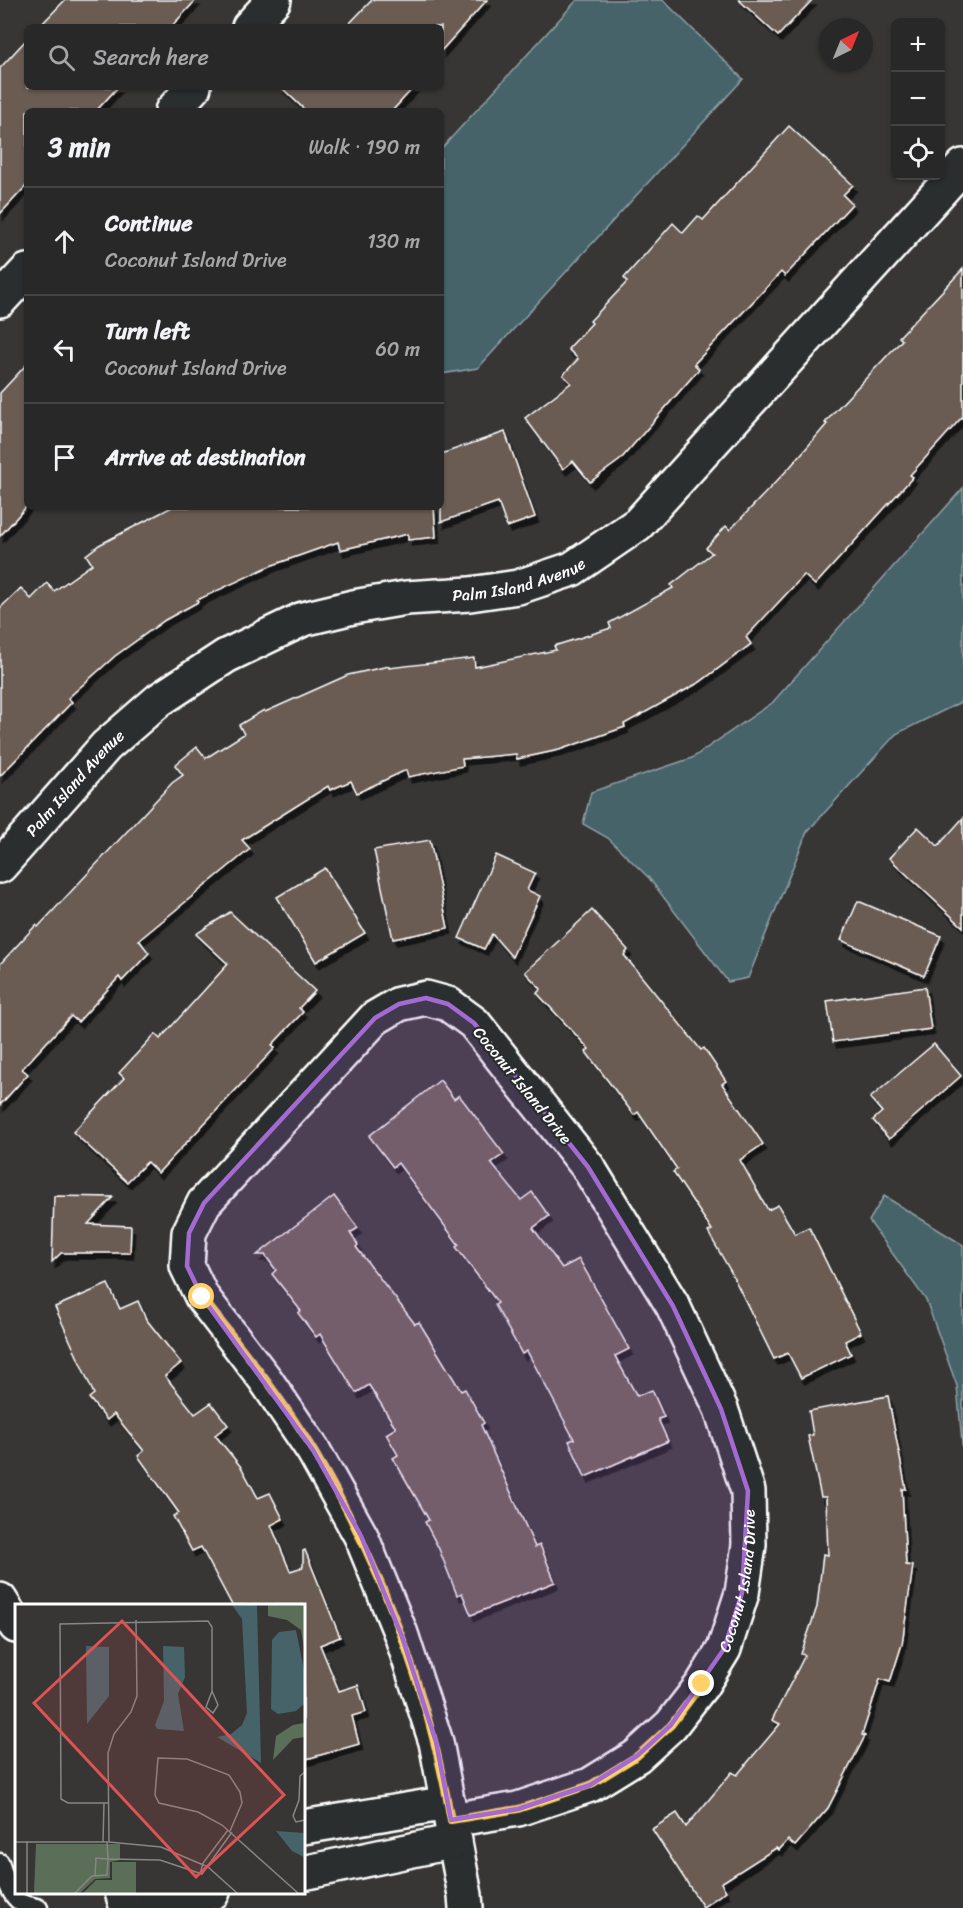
<!DOCTYPE html>
<meta charset="utf-8">
<style>
:root{--surface:#292828;--page:#353434;--text:#f1f3f6;--muted:#a5a6a8;--line:#454445}
body{margin:0;font-family:Sriracha,sans-serif;background:var(--page);color:var(--text)}
.controls{position:absolute;right:18px;top:18px;display:grid;overflow:hidden;border-radius:9px;box-shadow:0 2px 4px #0004}
.controls button{width:54px;height:54px;display:grid;place-items:center;padding:0;border:0;border-bottom:2px solid var(--line);background:var(--surface);color:var(--text);font:30px sans-serif}
.compass{position:absolute;left:819px;top:18px;width:54px;height:54px;border-radius:50%;background:var(--surface);box-shadow:0 2px 4px #0004;rotate:43deg}
.stop{position:absolute;width:18px;height:18px;margin:-14px;border:4px solid #ffd166;border-radius:50%;background:#fff}
.stop.end{background:#ffd166;border-color:#fff;box-shadow:0 2px 6px #0008}
.list{margin:0;padding:0;list-style:none}
h2{display:flex;justify-content:space-between;align-items:center;height:78px;margin:0;padding:0 24px;font-size:26px}
h2 small{font-size:20px;font-weight:400;color:var(--muted)}
.list li{display:grid;grid-template-columns:39px 1fr auto;gap:18px;align-items:center;box-sizing:border-box;height:108px;padding:0 24px;border-top:2px solid var(--line)}
.list b{display:block;font-size:22px;white-space:nowrap}
.list p{margin:0;font-size:20px;white-space:nowrap;color:var(--muted)}
.list em{font-size:20px;font-style:normal;color:var(--muted)}
.icon{flex:none;width:33px;height:33px;fill:none;stroke:currentColor;stroke-width:2;stroke-linecap:round;stroke-linejoin:round}
.map{position:relative;flex:none;width:963px;height:1908px;overflow:hidden}
.search{position:absolute;background:var(--surface);box-shadow:0 2px 4px #0004;left:24px;top:24px;width:420px;height:66px;display:flex;align-items:center;gap:15px;box-sizing:border-box;padding:0 21px;border-radius:9px;color:var(--muted);font-size:22px}
.panel{position:absolute;background:var(--surface);box-shadow:0 2px 4px #0004;left:24px;top:108px;width:420px;height:402px;border-radius:9px}
.map>svg:first-child{display:block}
.water{fill:#46636a;stroke:#90a1a6;stroke-width:1.5}
.building{fill:#6b5c52;stroke:#fff;stroke-width:1.5;filter:url(#shadow)}
.lines{fill:none;stroke-linecap:round;stroke-linejoin:round}
.lane-casing{stroke:#fff;stroke-width:21}
.street-casing{stroke:#fff;stroke-width:38}
.secondary-casing{stroke:#fff;stroke-width:38}
.lane{stroke:#2a2d2e;stroke-width:16}
.street{stroke:#2a2d2e;stroke-width:33}
.secondary{stroke:#2a2d2e;stroke-width:33}
.route{stroke:#ffd166;stroke-width:8}
.marked{fill:#a36bd2;fill-opacity:0.2;stroke:#a36bd2;stroke-width:4.5;stroke-linejoin:round}
.labels{text-anchor:middle;stroke-width:4.5;stroke-linejoin:round;paint-order:stroke}
.street-label{font-size:16px;fill:#fff;stroke:#2a2d2e}
.inset-road{fill:none;stroke:#878686;stroke-width:1.5}
.view{fill:#de5353;fill-opacity:0.15;stroke:#de5353;stroke-width:3}
.inset-edge{fill:none;stroke:#fff;stroke-width:3}
</style>
<div class="map">
<svg width="963" height="1908" viewBox="0 0 963 1908">
<defs>
<filter id="shadow"><feDropShadow dx="3.5" dy="6" stdDeviation="0" flood-color="#0009"/></filter>
</defs>
<rect width="100%" height="100%" fill="#373635"/>
<filter id="ink" filterUnits="userSpaceOnUse"><feTurbulence type="fractalNoise" baseFrequency=".0167" numOctaves="2"/><feDisplacementMap in="SourceGraphic" scale="12" xChannelSelector="R" yChannelSelector="G"/><feConvolveMatrix kernelMatrix="1 2 1 2 8 2 1 2 1" color-interpolation-filters="sRGB"/></filter>
<g filter="url(#ink)">
<g class="water">
<path d="M577,0H663L743,79L478,368L441,374V149Z"/>
<path d="M963,488V701L896,734L807,832L748,978L728,982L649,878L608,838L583,824L591,792L692,758L772,703Z"/>
<path d="M884,1196L963,1245V1455L957,1386L926,1300L869,1221Z"/>
</g>
<g class="building">
<path d="M65,0H196L171,27H39Z"/>
<path d="M372,0H487L441,51V27H346Z"/>
<path d="M739,0H812L778,36Z"/>
<path d="M27,39V87H118L96,111H27V185L0,214V68Z"/>
<path d="M281,87H414L392,111H306Z"/>
<path d="M789,126L853,185L843,195L852,204L785,276L781,272L694,364L699,369L620,460L590,482L573,461L563,469L525,418L571,383L563,375L578,359L568,349L592,323L590,321L627,282L624,278L673,223L683,233L698,216L703,220Z"/>
<path d="M963,269V416L910,475L913,477L815,585L804,575L746,637L751,644L700,682L624,724L625,727L559,750L517,759L516,754L462,759L463,766L408,777L406,770L357,793L351,781L330,790L328,786L242,840L250,849L139,940L149,953L122,981L119,977L78,1022L71,1016L22,1069L28,1074L0,1105V964L36,925L38,927L172,783L183,775L175,765L197,747L206,758L244,734L239,725L264,710L265,712L348,675L389,666V668L474,658L475,667L556,650L554,646L611,628L609,623L673,588L671,585L712,553L706,548L726,526L730,530L790,467L827,424L825,423L834,412L902,340L899,337Z"/>
<path d="M27,364V506L0,536V393Z"/>
<path d="M505,432L535,517L507,527L498,502L441,522V454Z"/>
<path d="M172,507H434L436,537L408,540V534L340,550L338,542L270,566L197,600L198,602L165,620L115,656L68,698L72,702L0,776V608L21,588L31,599L47,583L54,591L92,564L86,555L99,545Z"/>
<path d="M963,818V927L889,858L918,827L938,846Z"/>
<path d="M430,840L448,928L393,939L374,850Z"/>
<path d="M496,855L535,873L527,890L540,896L512,957L492,934L484,949L459,938Z"/>
<path d="M325,868L365,933L316,962L277,897Z"/>
<path d="M858,901L941,936L924,976L841,940Z"/>
<path d="M592,910L628,950L624,955L701,1050L704,1048L726,1081L722,1084L763,1144L740,1160L768,1210L778,1205L795,1234L809,1227L861,1333L845,1341L851,1354L801,1378L788,1353L774,1359L731,1272L708,1232L712,1230L673,1172L677,1169L638,1112L634,1115L586,1052L589,1049L537,993L541,989L525,972Z"/>
<path d="M230,912L315,991L299,1008L303,1012L272,1045L275,1048L158,1173L147,1162L127,1182L73,1132L124,1078L119,1073L155,1034L160,1039L228,964L196,934Z"/>
<path d="M925,987L931,1029L833,1042L827,1001Z"/>
<path d="M934,1044L961,1076L889,1139L873,1120L882,1112L870,1098Z"/>
<path d="M440,1080L454,1099L459,1095L504,1154L491,1163L521,1200L532,1192L549,1216L533,1228L562,1268L579,1259L629,1349L615,1356L637,1396L652,1390L664,1417L658,1419L668,1441L585,1477L569,1441L574,1439L527,1351L522,1354L495,1305L498,1303L456,1247L459,1245L398,1163L393,1167L369,1136Z"/>
<path d="M54,1196L113,1197L88,1224L131,1226L130,1253H61L52,1262Z"/>
<path d="M334,1196L358,1228L350,1233L358,1245L356,1247L415,1324L419,1322L461,1391L465,1389L484,1423L481,1425L535,1547L540,1545L555,1582L471,1615L462,1593L457,1595L439,1549L425,1522L429,1520L393,1458L398,1455L386,1434L396,1428L369,1385L356,1393L320,1334L316,1337L298,1313L301,1311L272,1274L276,1270L265,1255H257Z"/>
<path d="M108,1284L120,1309L138,1301L146,1319L181,1363L165,1376L195,1414L211,1403L228,1425L215,1435L241,1467L258,1498L270,1493L283,1519L271,1525L290,1571L303,1567V1551L305,1550L340,1637L320,1645L339,1691L358,1685L366,1712L352,1716L359,1744L303,1760V1605H232L201,1547L192,1551L173,1516L179,1513L138,1456L144,1451L114,1414L107,1420L89,1398L94,1394L55,1307Z"/>
<path d="M888,1396L906,1489H902L906,1565L913,1566L902,1644L890,1682L880,1679L862,1735L865,1736L828,1808L795,1846L788,1840L779,1850L776,1848L721,1883L726,1891L703,1907L652,1829L677,1813L686,1827L732,1772L737,1775L780,1724L772,1720L805,1655L801,1654L817,1607L823,1554L828,1555L826,1497H821L808,1436L813,1435L809,1411Z"/>
</g>
<g class="lines">
<g class="lane-casing">
<path id="lane" d="M0,1862C5,1875 8,1894 20,1902C26,1906 33,1905 39,1908"/>
</g>
<g class="street-casing">
<g id="street">
<path d="M249,27L274,0"/>
<path d="M172,111L194,87"/>
<path d="M0,300L27,271"/>
<path id="s1" d="M0,866L106,746L159,700L226,656L303,619L353,607L406,598L470,594L518,587L572,569L638,524L963,166"/>
<path id="s2" d="M451,1820L518,1809L590,1785L637,1756L671,1725L702,1685L724,1649L742,1593L749,1545L748,1491L721,1409L673,1306L588,1167L474,1023L448,1004L426,998L399,1004L375,1018L204,1203L189,1233L187,1266L202,1297L265,1379L313,1450L361,1536L401,1634L436,1742L465,1895L466,1908"/>
<path d="M303,1827L448,1803"/>
<path d="M303,1873L455,1841"/>
<path d="M133,1908L213,1892"/>
</g>
</g>
<g class="secondary-casing">
<g id="secondary">
<path d="M0,1600L16,1626"/>
<path d="M122,1892L127,1908"/>
</g>
</g>
<use href="#lane" class="lane"/>
<use href="#street" class="street"/>
<use href="#secondary" class="secondary"/>
</g>
</g>
<g class="lines" filter="url(#ink)">
<path class="route" d="M202,1297C241,1347 282,1397 314,1451C381,1565 428,1690 451,1820L518,1809L590,1785L637,1756L671,1725L702,1684"/>
</g>
<path class="marked" d="M426,998L448,1004L474,1023L588,1167L673,1306L721,1409L748,1491L742,1593L724,1649L671,1725L637,1756L590,1785L518,1809L451,1820L436,1742L401,1634L361,1536L313,1450L202,1297L187,1266L189,1233L204,1203L375,1018L399,1004Z"/>
<g class="labels">
<g class="street-label">
<text dy="6" stroke="none"><textPath href="#s1" startOffset="616">Palm Island Avenue</textPath></text>
<text dy="6" stroke="none"><textPath href="#s1" startOffset="112">Palm Island Avenue</textPath></text>
<text transform="translate(523 1085) rotate(51)" y="6">Coconut Island Drive</text>
<text dy="6" stroke="none"><textPath href="#s2" startOffset="408">Coconut Island Drive</textPath></text>
</g>
</g>
<g transform="translate(15 1604)">
<rect width="290" height="290" fill="#373635"/>
<path d="M253,1H289V44L286,26L272,16L253,12ZM289,119V133L278,135L258,156L261,132L278,121ZM21,240H105V256L95,258V274L80,275L65,289H19ZM97,258H121V289H68L81,276H97Z" fill="#5b6e58"/>
<path d="M217,1H242L246,159L202,133L216,130L227,121L232,109L227,15ZM281,26L289,66V100L281,107L263,110L256,105L257,36L264,28ZM71,42L94,43V92L72,120ZM148,42L169,43L170,73L163,90L169,127L142,125L140,121L149,97ZM261,227L289,229V253L277,247Z" fill="#46636a"/>
<path class="inset-road" d="M290,168L285,172L284,196L278,212L281,218L290,216M93,199H53L46,195L45,20L193,17L197,23V87L191,103L198,109L203,101L197,87M215,227L227,199L225,188L214,171L172,155L143,154L140,191L144,199L183,208L207,221L283,289M12,237V289M0,238H94L146,243L193,263L222,289M88,238L89,199M94,238L93,149L99,130L116,108L122,92L121,16M185,270L188,259L213,226M80,271L81,254L93,255L92,238M60,289L77,272L92,271L93,255L145,256L187,270L217,228"/>
<path class="view" d="M107,17L269,191L181,273L19,99Z"/>
<rect width="290" height="290" class="inset-edge"/>
</g>
</svg>
<div class="controls">
<button>+</button>
<button>−</button>
<button><svg class="icon" aria-label="locate" viewBox="0 0 24 24"><circle cx="12" cy="12" r="6"/><path d="M12 2v4M12 18v4M2 12h4M18 12h4"/></svg></button>
</div>
<svg class="compass" viewBox="-18 -18 36 36"><path d="M0-13l5 13h-10z" fill="#e53935"/><path d="M0 13l5-13h-10z" fill="#a5a6a8"/></svg>
<div class="stop" style="left:202px;top:1297px"></div>
<div class="stop end" style="left:702px;top:1684px"></div>
<div class="search"><svg class="icon" aria-label="search" viewBox="0 0 24 24"><circle cx="10" cy="10" r="6"/><path d="M15 15l6 6"/></svg>Search here</div>
<section class="panel">
<h2>3 min<small>Walk · 190 m</small></h2>
<ul class="list">
<li><svg class="icon" aria-label="ahead" viewBox="0 0 24 24"><path d="M12 20V5M6 11l6-6 6 6"/></svg><div><b>Continue</b><p>Coconut Island Drive</p></div><em>130 m</em></li>
<li><svg class="icon" aria-label="left" viewBox="0 0 24 24"><path d="M17 20v-9H6M10 6l-5 5 5 5"/></svg><div><b>Turn left</b><p>Coconut Island Drive</p></div><em>60 m</em></li>
<li><svg class="icon" aria-label="arrive" viewBox="0 0 24 24"><path d="M6 21V4h12l-3 4 3 4H6"/></svg><div><b>Arrive at destination</b></div></li>
</ul>
</section>
</div>
